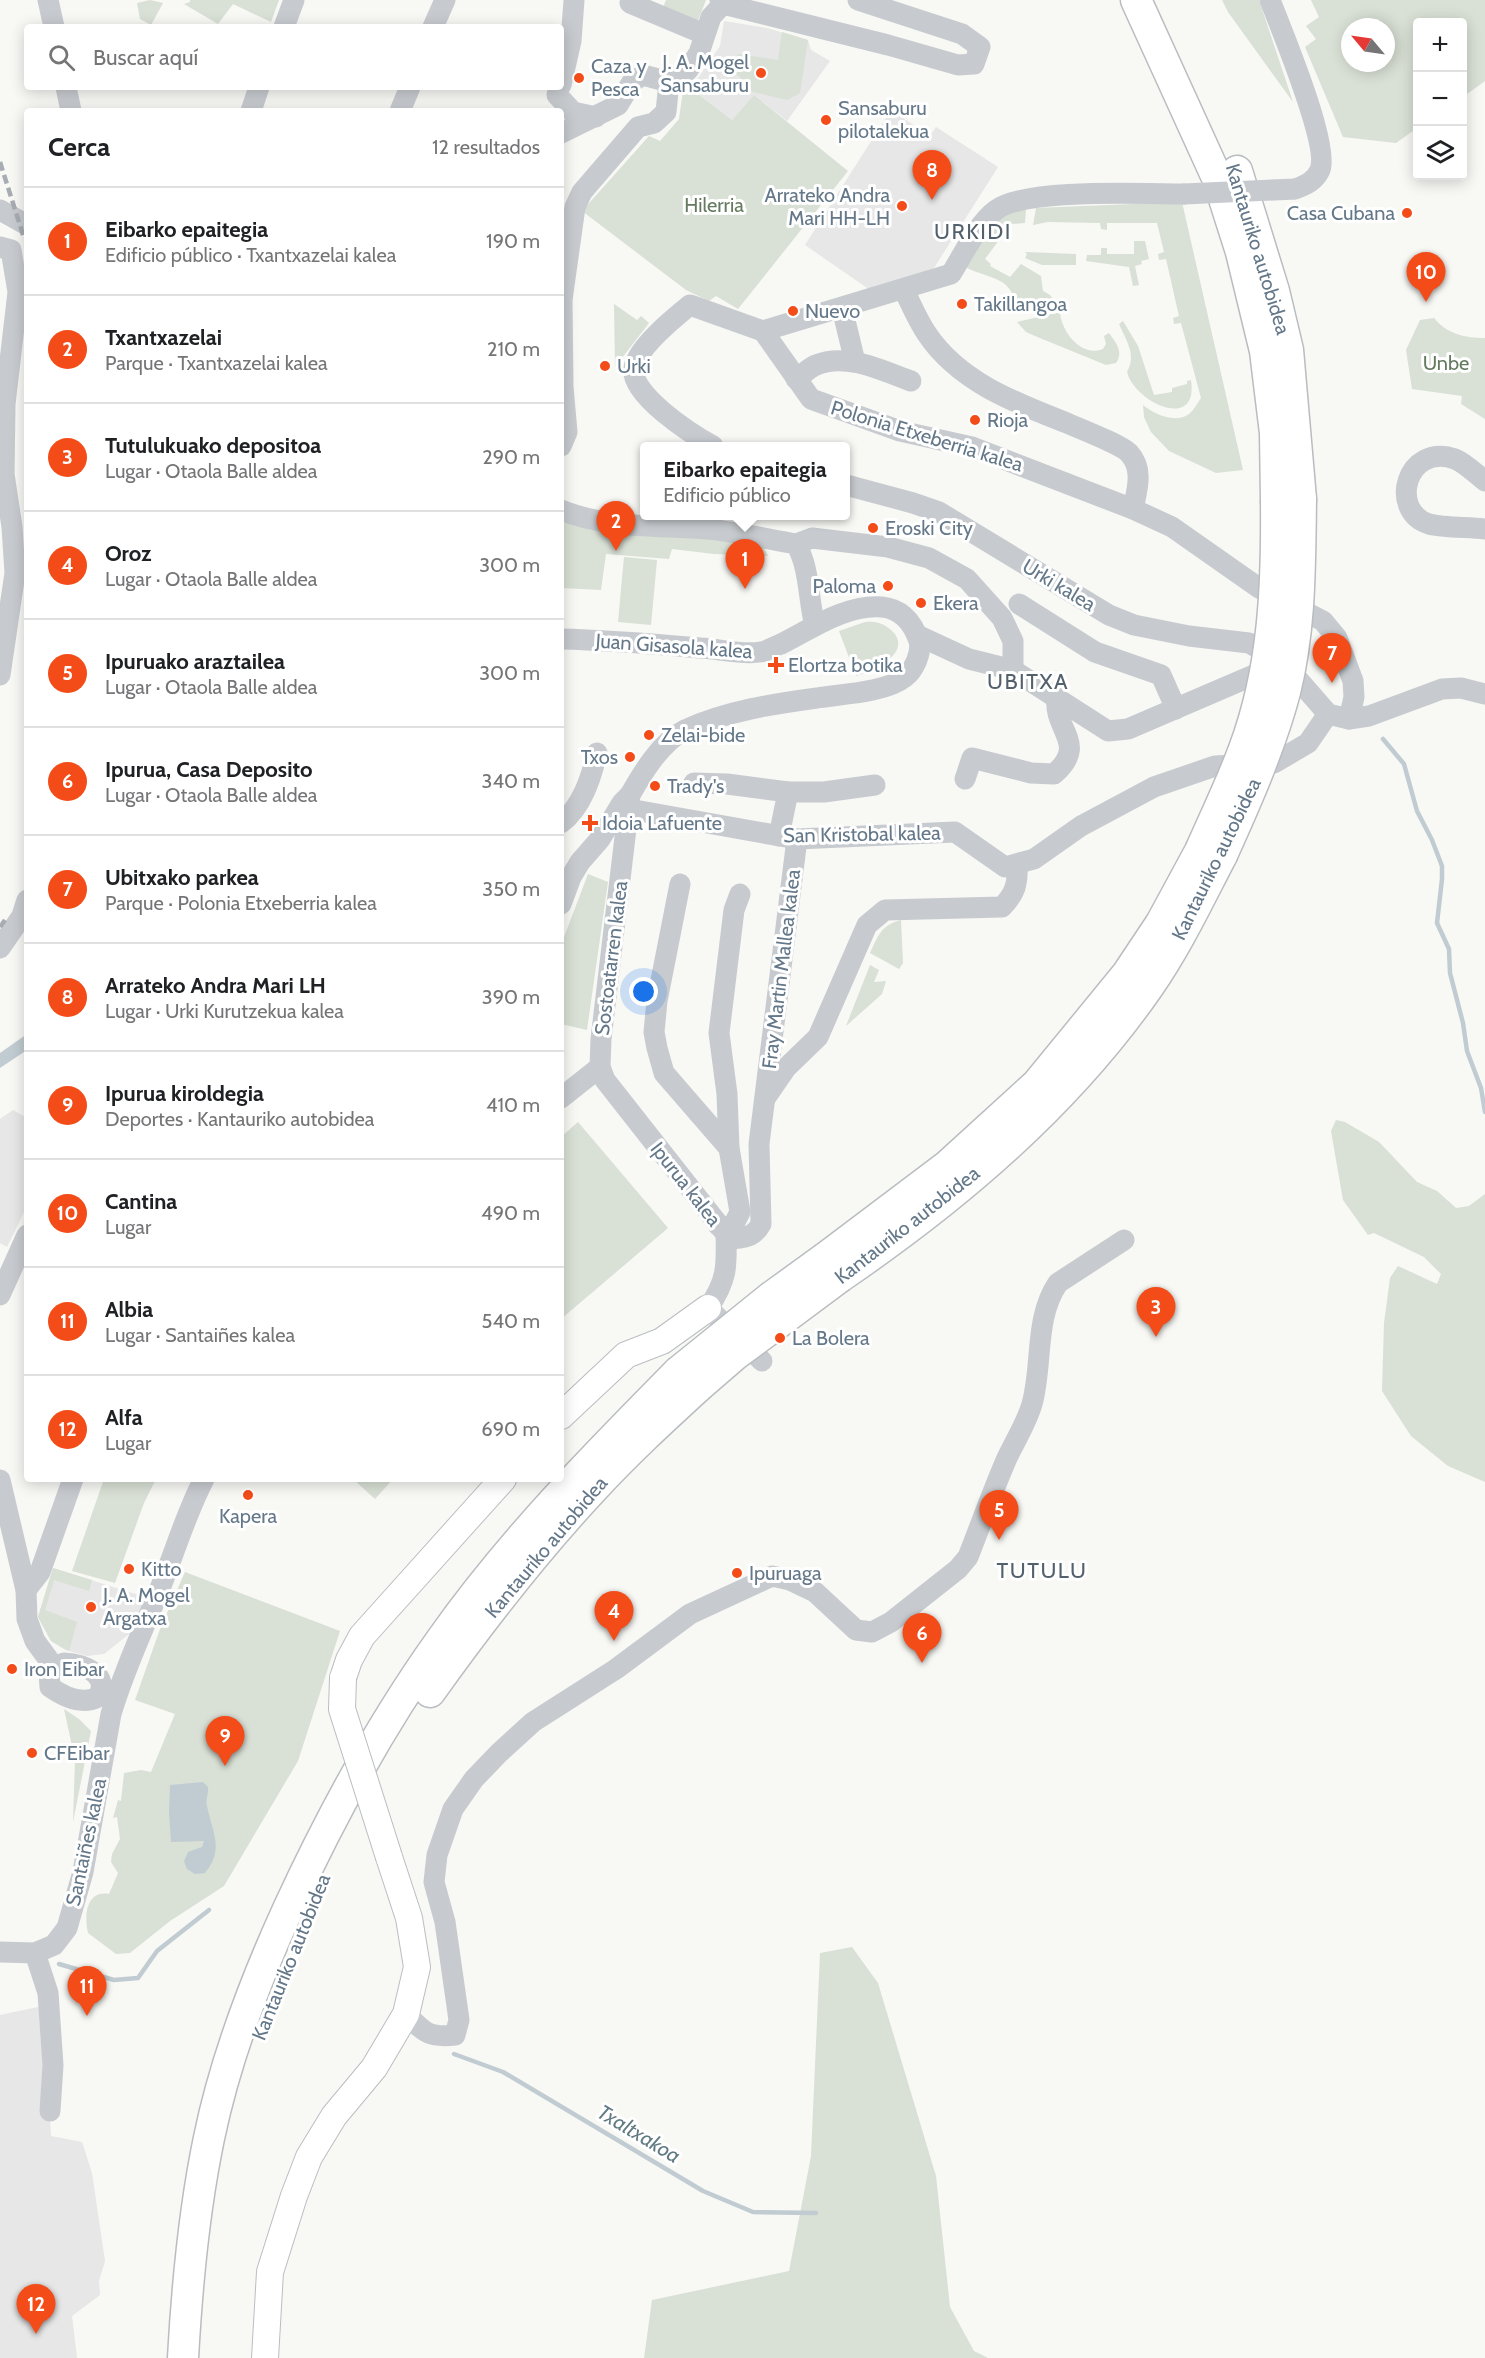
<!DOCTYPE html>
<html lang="es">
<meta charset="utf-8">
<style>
:root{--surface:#fff;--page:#f2f2f2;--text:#202124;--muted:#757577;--line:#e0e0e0;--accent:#f34c19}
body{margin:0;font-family:Cabin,sans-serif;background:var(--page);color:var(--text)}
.controls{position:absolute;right:18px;top:18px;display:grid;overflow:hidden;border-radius:6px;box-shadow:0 3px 15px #0003}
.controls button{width:54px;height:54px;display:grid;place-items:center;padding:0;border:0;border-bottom:2px solid var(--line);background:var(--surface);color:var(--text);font:30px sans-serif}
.compass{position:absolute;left:1341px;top:18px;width:54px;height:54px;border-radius:50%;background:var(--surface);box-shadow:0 3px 15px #0003;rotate:299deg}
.you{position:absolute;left:644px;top:992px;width:21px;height:21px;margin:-15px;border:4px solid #fff;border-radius:50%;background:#1a73e8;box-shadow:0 0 0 9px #1a73e833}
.badge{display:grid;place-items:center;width:39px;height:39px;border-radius:50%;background:var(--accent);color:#fff;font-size:20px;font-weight:700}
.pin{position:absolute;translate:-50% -50px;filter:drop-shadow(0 2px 3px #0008)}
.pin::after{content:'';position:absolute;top:32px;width:21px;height:18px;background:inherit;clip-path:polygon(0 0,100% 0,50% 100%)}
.popup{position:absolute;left:640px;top:442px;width:210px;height:78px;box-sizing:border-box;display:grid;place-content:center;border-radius:6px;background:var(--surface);filter:drop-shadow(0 2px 4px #0005);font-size:20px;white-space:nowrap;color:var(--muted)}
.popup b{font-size:22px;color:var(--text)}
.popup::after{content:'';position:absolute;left:50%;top:100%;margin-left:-12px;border:12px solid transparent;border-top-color:var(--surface)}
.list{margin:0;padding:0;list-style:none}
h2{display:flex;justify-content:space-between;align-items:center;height:78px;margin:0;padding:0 24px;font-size:26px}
h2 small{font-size:20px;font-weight:400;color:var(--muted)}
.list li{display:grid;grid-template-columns:39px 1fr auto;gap:18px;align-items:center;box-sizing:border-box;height:108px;padding:0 24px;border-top:2px solid var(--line)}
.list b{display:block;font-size:22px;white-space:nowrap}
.list p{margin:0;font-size:20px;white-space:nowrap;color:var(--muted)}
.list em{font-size:20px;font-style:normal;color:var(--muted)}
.icon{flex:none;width:33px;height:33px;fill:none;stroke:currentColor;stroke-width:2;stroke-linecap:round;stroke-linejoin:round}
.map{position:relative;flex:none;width:1485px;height:2358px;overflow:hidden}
.search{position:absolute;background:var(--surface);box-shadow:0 3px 15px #0003;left:24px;top:24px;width:540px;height:66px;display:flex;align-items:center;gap:15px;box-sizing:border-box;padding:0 21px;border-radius:6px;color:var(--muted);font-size:22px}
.panel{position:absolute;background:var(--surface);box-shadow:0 3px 15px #0003;left:24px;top:108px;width:540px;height:1374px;border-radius:6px}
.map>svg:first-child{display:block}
.built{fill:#e6e7e6}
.green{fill:#d9e0d5;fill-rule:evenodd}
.water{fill:#c0ccd1}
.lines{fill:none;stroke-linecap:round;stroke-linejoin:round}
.stream{stroke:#c0ccd1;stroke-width:4.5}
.major-casing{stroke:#babec2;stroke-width:28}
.highway-casing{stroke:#b9bdc0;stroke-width:33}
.minor{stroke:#c7cbcf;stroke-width:21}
.major{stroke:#fff;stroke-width:26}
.highway{stroke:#fff;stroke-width:30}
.rail{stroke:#a7adb3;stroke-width:4.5;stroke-dasharray:9 4.5;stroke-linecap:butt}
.major-bridge-casing{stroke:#babec2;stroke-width:28;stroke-linecap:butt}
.highway-bridge-casing{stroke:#b9bdc0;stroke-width:33;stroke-linecap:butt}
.minor-bridge{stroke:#c7cbcf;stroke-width:21}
.major-bridge{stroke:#fff;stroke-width:26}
.highway-bridge{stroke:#fff;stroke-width:30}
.poi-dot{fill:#f34c19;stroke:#fff;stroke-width:2}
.labels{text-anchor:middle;stroke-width:6;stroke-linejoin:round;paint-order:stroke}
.poi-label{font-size:20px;fill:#647889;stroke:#fff;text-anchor:start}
.park-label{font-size:20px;fill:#657a60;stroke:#fff}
.street-label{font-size:20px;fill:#647889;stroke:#fff}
.water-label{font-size:21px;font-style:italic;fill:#607b84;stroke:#fff}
.quarter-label{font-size:22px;letter-spacing:1.5px;fill:#53616d;stroke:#fff}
</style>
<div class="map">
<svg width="1485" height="2358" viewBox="0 0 1485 2358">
<rect width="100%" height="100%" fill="#f8f8f5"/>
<g class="built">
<path d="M724,21L767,28L808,40L811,50L830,61L787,121L754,95L732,120L691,88L720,46Z"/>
<path d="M891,110L930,136L936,127L998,167L934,268L873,292L805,245Z"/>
<path d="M13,1110L27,1118V1206L7,1247L0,1243V1119Z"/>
<path d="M53,1568L145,1597L129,1634L104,1654L87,1656L65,1650L51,1641L38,1617Z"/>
<path d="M43,2006L51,2136L82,2142L92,2173L105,2261L99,2281L100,2295L72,2316L77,2358H0V2015Z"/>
</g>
<g class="green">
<path d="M150,0L163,3L151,25L140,19L137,3Z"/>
<path d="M190,0H279L271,22L233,4L218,24L184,4L190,2Z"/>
<path d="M666,0H706L697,23L662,10Z"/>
<path d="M1222,0H1259L1293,102L1228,12Z"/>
<path d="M1311,0H1485V81L1463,97L1462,22H1418L1417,128L1396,143L1343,137L1305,47L1316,39L1306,26L1319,17ZM1350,27H1386V63H1350Z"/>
<path d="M782,32L808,40L800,93L787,100L753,92L733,70L738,54L778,60Z"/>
<path d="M684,83L732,120L754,95L848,171L738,309L716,296L709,301L686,290L582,211L649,136L660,141L679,119Z"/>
<path d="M1182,202L1243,470L1216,473L1169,451L1151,432L1144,417L1143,405C1154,414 1175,424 1189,414C1194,410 1198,402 1201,398L1181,323L1174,324L1173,318L1179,316L1166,259L1159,260L1158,254L1164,252L1157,223H1107V230L1101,229L1100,223L1048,222L1033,225L1036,208Z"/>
<path d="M1026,209L1025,223L1011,224L985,259L991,264L990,266L1010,277L1021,264L1041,276L1043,291L1050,295L1055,302L1016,311C1014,275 990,280 965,267L992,226L1003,214Z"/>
<path d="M1134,241H1145L1149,259L1141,261L1142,264L1135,266L1139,285L1133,286L1129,267L1086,261L1087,255H1101V248H1107V254H1134Z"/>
<path d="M1025,252L1076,254V265H1042L1025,258L1027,254Z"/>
<path d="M614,304L637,320L641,316L649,323L615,367Z"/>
<path d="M1060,312C1061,331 1081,358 1103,349L1106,344L1104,336L1109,333C1116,343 1124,352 1116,363L1106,365L1035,336L1026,332L1017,322Z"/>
<path d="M1434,318C1447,334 1465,338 1485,338V419L1461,404L1462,396L1412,389L1406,350L1420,320Z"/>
<path d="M1123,321L1138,346L1154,395L1172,392V388L1187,384V381L1191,380C1199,432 1135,403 1127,372C1137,355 1126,340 1119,324Z"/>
<path d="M561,516L695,532L764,548L768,556L714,554L672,549L669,559L606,554L601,590L561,588Z"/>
<path d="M624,557L657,560L651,625L618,622Z"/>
<path d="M865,622C875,621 883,623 891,630C915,652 873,671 856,676L839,631Z"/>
<path d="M588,874L608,882L587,1030L561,1024V945Z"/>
<path d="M901,920L903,963L899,969L870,953C878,936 881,925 901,920Z"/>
<path d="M870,965L879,970L874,982L886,981L882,994L846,1026Z"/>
<path d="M1336,1120L1345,1122L1379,1142L1417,1182L1437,1191L1456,1208L1469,1206L1485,1194V1482L1448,1466L1411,1436L1382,1391L1384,1323L1390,1278L1398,1266L1437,1284L1441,1274L1424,1257L1374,1233L1368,1235L1343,1200L1331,1131Z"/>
<path d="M578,1122L668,1228L561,1319V1137Z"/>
<path d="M104,1479H156L144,1503L115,1583L72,1571Z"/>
<path d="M353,1479H393L375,1499Z"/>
<path d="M53,1568L92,1580L89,1591L54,1580L45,1610L77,1622L69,1651L51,1641L38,1617Z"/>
<path d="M185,1572L340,1631L298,1761L224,1886L170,1921L130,1953L116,1954L88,1933C84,1916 86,1890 109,1894L118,1873L111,1862L112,1854L120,1839L117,1817L113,1818L118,1800L121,1801L124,1773L141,1770L151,1772L175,1714L135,1700L160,1629Z"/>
<path d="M64,1709L79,1719L91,1731L73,1822L75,1760Z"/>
<path d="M852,1947L878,1983L936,2176L950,2307L974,2351L988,2358H644L652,2300L789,2271L811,2156L820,1953Z"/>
</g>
<g class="water">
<path d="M27,1034V1050L0,1068V1053Z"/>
<path d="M203,1782L208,1787C209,1794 205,1800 207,1806C212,1832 225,1849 205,1873L195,1874L187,1869L184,1861L188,1852L202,1847L204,1841L171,1842L169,1812L170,1785Z"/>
</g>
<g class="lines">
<g class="stream">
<path d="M1383,739L1404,764L1417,811L1432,840L1442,866V879L1437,923L1449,949L1450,973L1463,1023L1467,1051L1481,1088L1485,1112"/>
<path d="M59,1964L114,1980L138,1978L157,1951L209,1910"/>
<path d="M454,2054L503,2072L703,2191L753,2212L816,2213"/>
</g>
<g class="major-casing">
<g id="major">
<path d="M561,1416L626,1355L662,1341L708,1308"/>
<path d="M343,1678L349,1660L362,1636L503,1479"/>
<path d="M265,2358L270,2272L294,2196L309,2157L334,2116L374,2068L406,2014L417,1967L409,1918L389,1857"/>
</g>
</g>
<g class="highway-casing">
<g id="highway">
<path d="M1136,0L1218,180L1241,252L1265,351L1275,433L1276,500"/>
<path d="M1237,171L1274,291L1288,350L1301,499"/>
<path d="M825,1258L947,1166L1037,1084L1127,974L1161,923L1200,851"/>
<path d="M840,1277C957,1197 1068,1103 1149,986C1178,944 1199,899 1222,855"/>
<path d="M430,1692C480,1622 534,1552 593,1489C626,1453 662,1420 698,1387"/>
<path d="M183,2358C187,2285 194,2210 209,2138C225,2060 256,1979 289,1907C332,1814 381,1724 441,1640C510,1542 594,1457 678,1372"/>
</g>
</g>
<g class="minor">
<path d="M48,0L54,27"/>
<path d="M631,0L630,3L704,34"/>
<path d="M720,0L723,4L888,45L958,65L974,64L980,47L962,34L858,0"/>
<path d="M1270,0C1281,29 1330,145 1320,170C1315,181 1306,185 1295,189"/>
<path d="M284,27L294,0"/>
<path d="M433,27L445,0"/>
<path d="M669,82L688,70L699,53L711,17L723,4"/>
<path d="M561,85L571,41L574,0"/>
<path d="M66,87L71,111"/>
<path d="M557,95L573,112L596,117"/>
<path d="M251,111L259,87"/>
<path d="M400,111L410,87"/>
<path d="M561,133L618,105L632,82L643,75L669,82"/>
<path d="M0,210L27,225"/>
<path d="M0,247L11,250L18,292L5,404L4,474L12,527L15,573L0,675"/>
<path d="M904,290C911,304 918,321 927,334C959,382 1016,403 1067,423C1080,429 1120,444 1129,453C1144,469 1137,490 1133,509"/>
<path d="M842,308L855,362"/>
<path d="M763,331L811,399L900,431L972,447L1133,509L1172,527L1259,588L1323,621L1337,638L1353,681L1354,697L1349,719"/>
<path d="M763,331L951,274C963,255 978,223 996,210C1024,188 1145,194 1184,194"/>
<path d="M796,379C802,375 809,368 816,365C846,352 883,371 911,381"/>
<path d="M561,446L567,432L563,387L562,300L575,207L582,192L638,127L654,123L666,112L669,82"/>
<path d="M713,446C693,435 628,394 634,367C639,346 674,318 690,305L763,331"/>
<path d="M1485,481C1476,474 1465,463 1455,459C1406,442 1388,511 1429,524C1444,528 1469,527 1485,529"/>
<path d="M846,485L913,503L939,512L1109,615L1134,625L1189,636L1249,643L1269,654L1274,664"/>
<path d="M561,510C608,529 658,525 708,529C738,532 767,539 796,544C810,568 808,599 815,626"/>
<path d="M796,544L812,538L888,547L929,558L967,579L1002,618L1013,641V670"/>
<path d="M1019,604L1095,652L1161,675L1176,709"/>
<path d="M917,635L969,659L1013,670L1108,731L1128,729L1275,666L1294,675L1328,714L1349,719L1369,716L1442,689L1461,688L1485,694"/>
<path d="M561,639C608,640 654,644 701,648C720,649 742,655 760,652C767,652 774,646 781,644C811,629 846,604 882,607C902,609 913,623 919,641C922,653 914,670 905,677C885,693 841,694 817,698C773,704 726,711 685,730C661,742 643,772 630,795L601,1039L600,1067L605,1080L726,1234C727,1267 727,1281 708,1308L762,1361"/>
<path d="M965,779L972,758L1031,773L1054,774C1089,744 1053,730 1057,698"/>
<path d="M694,783L727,784L788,792L779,836"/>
<path d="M788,792H824L875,785"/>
<path d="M629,809L797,839L955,832L1005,867L1034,859L1081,826L1154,787L1215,766L1274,763L1308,743L1328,714"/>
<path d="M561,823C582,807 591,778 597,753"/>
<path d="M680,884L657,1001L654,1032L657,1048L664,1073L729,1148"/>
<path d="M561,904L571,877L580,862L600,839L622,803L630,795"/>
<path d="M0,948L22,916L27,900"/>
<path d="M766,1097L786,1068L818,1037L867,925L885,910L1002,907C1015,894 1018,884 1017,865"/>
<path d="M561,1098L600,1067"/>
<path d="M718,1225L727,1227L734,1224L740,1212L729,1148L727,1094L719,1033L734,910L740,894"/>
<path d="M726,1234L732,1239C746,1237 754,1237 761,1224L759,1144L797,839"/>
<path d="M0,1295L27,1235"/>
<path d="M0,1480L26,1590L27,1619L35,1641L54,1667"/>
<path d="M26,1590L40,1572L73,1479"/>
<path d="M64,1663C83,1664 111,1674 98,1697C82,1705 64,1697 50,1687L49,1673L54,1667Z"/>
<path d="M0,1952L35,1953L54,1945L67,1928L83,1872L111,1714C123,1673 140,1637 156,1598C173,1559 184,1517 204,1479"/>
<path d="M35,1953L48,1993L53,2065L50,2111"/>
<path d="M406,2014C424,2032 428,2038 455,2035L459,2020L445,1922L434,1882L437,1855L453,1809L474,1779L499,1753L533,1722L616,1669L690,1614L772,1576L790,1580L815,1592L856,1630L872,1632L891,1622L958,1569L968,1557C981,1524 993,1490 1007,1458C1015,1441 1027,1422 1032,1404C1043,1365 1034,1318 1058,1283L1124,1240"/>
</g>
<use href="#major" class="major"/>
<use href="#highway" class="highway"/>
<g class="rail">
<path d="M0,162L24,238"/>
<path d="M0,927L5,920"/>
</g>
<g class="major-bridge-casing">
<path id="major-bridge" d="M343,1678L342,1709L389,1857"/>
</g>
<g class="highway-bridge-casing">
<g id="highway-bridge">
<path d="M1200,851C1215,817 1231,784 1244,749C1274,669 1277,584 1276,500"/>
<path d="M1222,855C1246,802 1270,748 1285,692C1301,629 1300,563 1301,499"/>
<path d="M678,1372L771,1297L825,1258"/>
<path d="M698,1387L735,1355L840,1277"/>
</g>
</g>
<path class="minor-bridge" d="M1184,194L1295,189"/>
<use href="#major-bridge" class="major-bridge"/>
<use href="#highway-bridge" class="highway-bridge"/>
</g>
<g class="poi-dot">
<circle cx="761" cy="73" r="6"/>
<circle cx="579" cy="78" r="6"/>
<circle cx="826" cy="120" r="6"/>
<circle cx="902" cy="206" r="6"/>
<circle cx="1407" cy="213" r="6"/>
<circle cx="962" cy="304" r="6"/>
<circle cx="793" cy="311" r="6"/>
<circle cx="605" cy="366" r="6"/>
<circle cx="975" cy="420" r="6"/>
<circle cx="873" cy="528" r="6"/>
<circle cx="888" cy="586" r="6"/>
<circle cx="921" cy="603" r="6"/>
<path d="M773 656h6v6h6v6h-6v6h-6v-6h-6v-6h6z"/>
<circle cx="649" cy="735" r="6"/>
<circle cx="630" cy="757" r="6"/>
<circle cx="655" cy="786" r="6"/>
<path d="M587 814h6v6h6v6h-6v6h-6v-6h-6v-6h6z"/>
<circle cx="780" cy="1338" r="6"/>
<circle cx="248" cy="1495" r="6"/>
<circle cx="129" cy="1569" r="6"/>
<circle cx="737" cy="1573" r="6"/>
<circle cx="91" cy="1607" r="6"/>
<circle cx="12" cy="1669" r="6"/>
<circle cx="32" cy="1753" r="6"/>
</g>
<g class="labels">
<g class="poi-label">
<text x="749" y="69" text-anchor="end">J. A. Mogel<tspan x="749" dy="23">Sansaburu</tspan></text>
<text x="591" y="73">Caza y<tspan x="591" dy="23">Pesca</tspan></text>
<text x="838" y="115">Sansaburu<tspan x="838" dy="23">pilotalekua</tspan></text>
<text x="890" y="202" text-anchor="end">Arrateko Andra<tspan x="890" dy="23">Mari HH-LH</tspan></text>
<text x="1395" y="220" text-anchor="end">Casa Cubana</text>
<text x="974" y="311">Takillangoa</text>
<text x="805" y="318">Nuevo</text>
<text x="617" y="373">Urki</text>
<text x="987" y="427">Rioja</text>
<text x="885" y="535">Eroski City</text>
<text x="876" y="593" text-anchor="end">Paloma</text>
<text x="933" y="610">Ekera</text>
<text x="788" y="672">Elortza botika</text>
<text x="661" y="742">Zelai-bide</text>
<text x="618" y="764" text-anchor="end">Txos</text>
<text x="667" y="793">Trady's</text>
<text x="602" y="830">Idoia Lafuente</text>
<text x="792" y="1345">La Bolera</text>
<text x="248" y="1523" text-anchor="middle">Kapera</text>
<text x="141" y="1576">Kitto</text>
<text x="749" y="1580">Ipuruaga</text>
<text x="103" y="1602">J. A. Mogel<tspan x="103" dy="23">Argatxa</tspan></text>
<text x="24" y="1676">Iron Eibar</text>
<text x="44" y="1760">CFEibar</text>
</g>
<g class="park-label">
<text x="714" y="212">Hilerria</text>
<text x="1446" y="370">Unbe</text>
</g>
<g class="street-label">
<text transform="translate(1258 249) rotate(73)" y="7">Kantauriko autobidea</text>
<text transform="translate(927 436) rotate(17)" y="7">Polonia Etxeberria kalea</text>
<text transform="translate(1059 585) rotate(31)" y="7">Urki kalea</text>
<text transform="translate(674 646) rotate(4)" y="7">Juan Gisasola kalea</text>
<text transform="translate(862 834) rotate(-1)" y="7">San Kristobal kalea</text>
<text transform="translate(1216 859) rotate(-64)" y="7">Kantauriko autobidea</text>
<text transform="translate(611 958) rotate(-83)" y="7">Sostoatarren kalea</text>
<text transform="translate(781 969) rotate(-83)" y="7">Fray Martin Mallea kalea</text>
<text transform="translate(686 1184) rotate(52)" y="7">Ipurua kalea</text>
<text transform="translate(907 1225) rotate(-38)" y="7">Kantauriko autobidea</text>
<text transform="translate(546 1547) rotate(-50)" y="7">Kantauriko autobidea</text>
<text transform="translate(86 1842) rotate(-78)" y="7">Santaiñes kalea</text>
<text transform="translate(291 1957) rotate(-68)" y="7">Kantauriko autobidea</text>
</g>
<g class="water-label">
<text transform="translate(639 2134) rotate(31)" y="7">Txaltxakoa</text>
</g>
<g class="quarter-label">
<text x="973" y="239">URKIDI</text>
<text x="1028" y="689">UBITXA</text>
<text x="1042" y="1578">TUTULU</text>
</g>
</g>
</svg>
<div class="controls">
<button>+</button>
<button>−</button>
<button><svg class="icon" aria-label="layers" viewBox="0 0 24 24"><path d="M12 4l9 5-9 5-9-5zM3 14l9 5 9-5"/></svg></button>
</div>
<svg class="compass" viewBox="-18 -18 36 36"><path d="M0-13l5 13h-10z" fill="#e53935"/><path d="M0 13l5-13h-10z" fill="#757577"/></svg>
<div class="you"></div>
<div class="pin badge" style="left:745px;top:589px">1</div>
<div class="popup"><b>Eibarko epaitegia</b>Edificio público</div>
<div class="pin badge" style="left:616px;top:551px">2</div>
<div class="pin badge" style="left:1156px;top:1337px">3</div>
<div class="pin badge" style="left:614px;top:1641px">4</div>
<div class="pin badge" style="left:999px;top:1540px">5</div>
<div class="pin badge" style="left:922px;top:1663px">6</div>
<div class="pin badge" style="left:1332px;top:683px">7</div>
<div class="pin badge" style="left:932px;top:200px">8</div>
<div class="pin badge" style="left:225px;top:1766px">9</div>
<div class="pin badge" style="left:1426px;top:302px">10</div>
<div class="pin badge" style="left:87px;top:2016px">11</div>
<div class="pin badge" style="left:36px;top:2334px">12</div>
<div class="search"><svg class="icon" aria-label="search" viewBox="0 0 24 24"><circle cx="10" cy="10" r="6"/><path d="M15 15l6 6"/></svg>Buscar aquí</div>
<section class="panel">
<h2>Cerca<small>12 resultados</small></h2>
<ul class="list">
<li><span class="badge">1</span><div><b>Eibarko epaitegia</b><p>Edificio público · Txantxazelai kalea</p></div><em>190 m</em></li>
<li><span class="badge">2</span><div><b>Txantxazelai</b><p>Parque · Txantxazelai kalea</p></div><em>210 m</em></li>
<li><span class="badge">3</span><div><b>Tutulukuako depositoa</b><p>Lugar · Otaola Balle aldea</p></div><em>290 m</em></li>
<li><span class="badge">4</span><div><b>Oroz</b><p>Lugar · Otaola Balle aldea</p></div><em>300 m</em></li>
<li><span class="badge">5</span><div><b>Ipuruako araztailea</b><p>Lugar · Otaola Balle aldea</p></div><em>300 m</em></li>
<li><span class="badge">6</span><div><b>Ipurua, Casa Deposito</b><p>Lugar · Otaola Balle aldea</p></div><em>340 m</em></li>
<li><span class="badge">7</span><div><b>Ubitxako parkea</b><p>Parque · Polonia Etxeberria kalea</p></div><em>350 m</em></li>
<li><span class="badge">8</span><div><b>Arrateko Andra Mari LH</b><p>Lugar · Urki Kurutzekua kalea</p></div><em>390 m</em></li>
<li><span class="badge">9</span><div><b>Ipurua kiroldegia</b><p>Deportes · Kantauriko autobidea</p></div><em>410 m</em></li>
<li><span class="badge">10</span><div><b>Cantina</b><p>Lugar</p></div><em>490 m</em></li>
<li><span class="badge">11</span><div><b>Albia</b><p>Lugar · Santaiñes kalea</p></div><em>540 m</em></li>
<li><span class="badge">12</span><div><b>Alfa</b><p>Lugar</p></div><em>690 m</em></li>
</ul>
</section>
</div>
